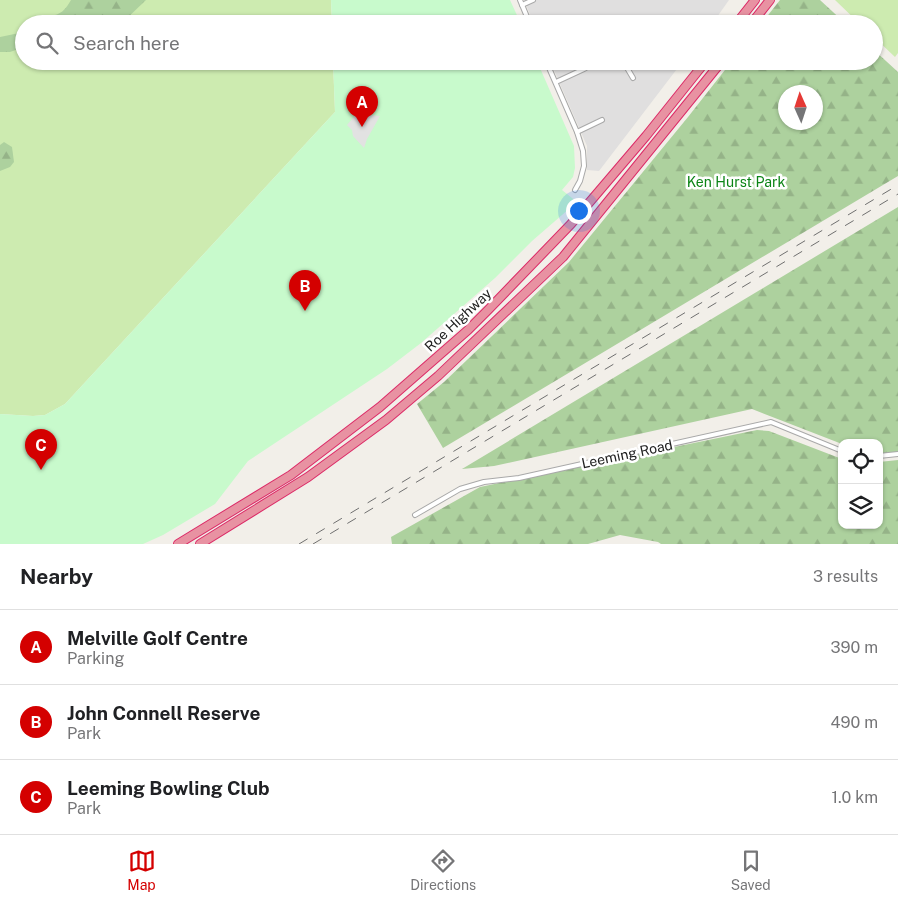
<!DOCTYPE html>
<style>
:root{--surface:#fff;--page:#f2f2f2;--text:#202124;--muted:#757577;--line:#e0e0e0;--accent:#d40000}
body{margin:0;font-family:"Public Sans",sans-serif;background:var(--page);color:var(--text)}
.controls{position:absolute;right:15px;bottom:15px;display:grid;overflow:hidden;border-radius:10px;box-shadow:0 1px 4px #0004}
.controls button{width:45px;height:45px;display:grid;place-items:center;padding:0;border:0;border-bottom:1px solid var(--line);background:var(--surface);color:var(--text);font:25px sans-serif}
.compass{position:absolute;left:778px;top:85px;width:45px;height:45px;border-radius:50%;background:var(--surface);box-shadow:0 1px 4px #0004;rotate:357deg}
.you{position:absolute;left:578px;top:210px;width:18px;height:18px;margin:-12px;border:4px solid #fff;border-radius:50%;background:#1a73e8;box-shadow:0 0 0 8px #1a73e833}
.badge{display:grid;place-items:center;width:32px;height:32px;border-radius:50%;background:var(--accent);color:#fff;font-size:16px;font-weight:700}
.pin{position:absolute;translate:-50% -41px;filter:drop-shadow(0 1px 2px #0008)}
.pin::after{content:'';position:absolute;top:26px;width:18px;height:15px;background:inherit;clip-path:polygon(0 0,100% 0,50% 100%)}
.list{margin:0;padding:0;list-style:none}
h2{display:flex;justify-content:space-between;align-items:center;height:65px;margin:0;padding:0 20px;font-size:21px}
h2 small{font-size:16px;font-weight:400;color:var(--muted)}
.list li{display:grid;grid-template-columns:32px 1fr auto;gap:15px;align-items:center;box-sizing:border-box;height:75px;padding:0 20px;border-top:1px solid var(--line)}
.list b{display:block;font-size:19px;white-space:nowrap}
.list p{margin:0;font-size:16px;white-space:nowrap;color:var(--muted)}
.list em{font-size:16px;font-style:normal;color:var(--muted)}
.icon{flex:none;width:28px;height:28px;fill:none;stroke:currentColor;stroke-width:2;stroke-linecap:round;stroke-linejoin:round}
.map{position:relative;flex:none;width:898px;height:544px;overflow:hidden}
.search{position:absolute;background:var(--surface);box-shadow:0 1px 4px #0004;left:15px;right:15px;top:15px;height:55px;display:flex;align-items:center;gap:12px;box-sizing:border-box;padding:0 18px;border-radius:28px;color:var(--muted);font-size:19px}
.sheet{height:290px;background:var(--surface)}
nav{display:flex;justify-content:space-around;align-items:center;box-sizing:border-box;height:70px;border-top:1px solid var(--line);background:var(--surface);font-size:14px;color:var(--muted)}
nav a{display:grid;justify-items:center;gap:2px}
nav .on{color:var(--accent)}
.map>svg:first-child{display:block}
.residential{fill:#e0dfdf}
.grass{fill:#cdebb0}
.forest{fill:url(#forest-firs);fill-rule:evenodd}
.park{fill:#c8facc}
.parking{fill:#e2e2e2}
.lines{fill:none;stroke-linecap:round;stroke-linejoin:round}
.minor-casing{stroke:#a9a9a9;stroke-width:6}
.motorway-casing{stroke:#dc2a67;stroke-width:10}
.minor{stroke:#fff;stroke-width:4}
.motorway{stroke:#e892a2;stroke-width:8}
.rail{stroke:#707070;stroke-width:1;stroke-dasharray:10 10;stroke-linecap:butt}
.labels{text-anchor:middle;stroke-width:5;stroke-linejoin:round;paint-order:stroke}
.park-label{font-size:14px;fill:#0c8416;stroke:#fff}
.street-label{font-size:14px;fill:#222;stroke:#fff}
</style>
<div class="map">
<svg width="898" height="544" viewBox="0 0 898 544">
<defs>
<pattern id="forest-firs" width="22" height="20" patternUnits="userSpaceOnUse" patternTransform="scale(1.25)"><rect width="22" height="20" fill="#add19e"/><path d="M5 1l3.5 6h-7zM16 11l3.5 6h-7z" fill="#95b388"/></pattern>
</defs>
<rect width="100%" height="100%" fill="#f2efe9"/>
<g class="residential">
<path d="M524,0H729L712,24H534Z"/>
<path d="M550,61H683L599,171L587,170V146Z"/>
</g>
<g class="grass">
<path d="M0,0H331L332,24H24V61H333L335,112L65,404L45,415L33,416L0,414Z"/>
<path d="M835,0H898V53L895,57L874,37V24H860Z"/>
</g>
<g class="forest">
<path d="M71,0H146L121,24H35L37,19C55,14 61,18 71,0Z"/>
<path d="M780,0H820L846,24H761Z"/>
<path d="M24,32V47L10,52H0V37Z"/>
<path d="M874,50L898,72V176L443,448L417,404L444,382L569,262L688,117L732,61H874ZM786,92H816V122H786Z"/>
<path d="M4,142L12,147L14,162L10,167L0,171V145Z"/>
<path d="M898,207V452L879,454V443H842V444L752,409L494,466L462,469Z"/>
<path d="M757,430L769,431L842,459V525H879V462L898,460V544H661L658,542L620,535L588,544H392L391,537L480,487Z"/>
</g>
<g class="park">
<path d="M331,0H510L521,24H332Z"/>
<path d="M333,61H537L574,146L575,168L573,177L562,190L577,202L532,241L495,278L421,343L387,369L248,461L215,504L163,535L143,544H0V414L33,416L45,415L65,404L335,112Z"/>
</g>
<path class="parking" d="M359,111L371,115L380,116L367,139L364,148L353,136L352,130L347,125Z"/>
<g class="lines">
<g class="minor-casing">
<g id="minor">
<path d="M520,0L530,24"/>
<path d="M522,5L533,0"/>
<path d="M630,23L631,24"/>
<path d="M648,24H649"/>
<path d="M546,61L577,132L583,151L584,166L580,181L575,190"/>
<path d="M623,61L633,78"/>
<path d="M556,82L584,69L597,61"/>
<path d="M577,132L602,120"/>
<path d="M879,456L898,454"/>
<path d="M415,515L460,489L484,482L519,478L771,422L842,451"/>
</g>
</g>
<g class="motorway-casing">
<g id="motorway">
<path d="M736,24L755,0"/>
<path d="M751,24L770,0"/>
<path d="M178,544L291,475L380,407L468,330L489,309L571,224L646,136L706,61"/>
<path d="M200,544L308,477L386,420L438,376L563,257L722,61"/>
</g>
</g>
<use href="#minor" class="minor"/>
<use href="#motorway" class="motorway"/>
<g class="rail">
<path d="M299,544L898,185"/>
<path d="M313,544L898,194"/>
</g>
</g>
<g class="labels">
<g class="park-label">
<text x="736" y="187">Ken Hurst Park</text>
</g>
<g class="street-label">
<text transform="translate(458 320) rotate(-43)" y="5">Roe Highway</text>
<text transform="translate(627 454) rotate(-12)" y="5">Leeming Road</text>
</g>
</g>
</svg>
<div class="controls">
<button><svg class="icon" aria-label="locate" viewBox="0 0 24 24"><circle cx="12" cy="12" r="6"/><path d="M12 2v4M12 18v4M2 12h4M18 12h4"/></svg></button>
<button><svg class="icon" aria-label="layers" viewBox="0 0 24 24"><path d="M12 4l9 5-9 5-9-5zM3 14l9 5 9-5"/></svg></button>
</div>
<svg class="compass" viewBox="-18 -18 36 36"><path d="M0-13l5 13h-10z" fill="#e53935"/><path d="M0 13l5-13h-10z" fill="#757577"/></svg>
<div class="you"></div>
<div class="pin badge" style="left:362px;top:127px">A</div>
<div class="pin badge" style="left:305px;top:311px">B</div>
<div class="pin badge" style="left:41px;top:470px">C</div>
<div class="search"><svg class="icon" aria-label="search" viewBox="0 0 24 24"><circle cx="10" cy="10" r="6"/><path d="M15 15l6 6"/></svg>Search here</div>
</div>
<section class="sheet">
<h2>Nearby<small>3 results</small></h2>
<ul class="list">
<li><span class="badge">A</span><div><b>Melville Golf Centre</b><p>Parking</p></div><em>390 m</em></li>
<li><span class="badge">B</span><div><b>John Connell Reserve</b><p>Park</p></div><em>490 m</em></li>
<li><span class="badge">C</span><div><b>Leeming Bowling Club</b><p>Park</p></div><em>1.0 km</em></li>
</ul>
</section>
<nav>
<a class="on"><svg class="icon" aria-label="map" viewBox="0 0 24 24"><path d="M3 6l6-2 6 2 6-2v14l-6 2-6-2-6 2zM9 4v14M15 6v14"/></svg>Map</a>
<a><svg class="icon" aria-label="directions" viewBox="0 0 24 24"><path d="M12 3l9 9-9 9-9-9zM9 14v-3h6M13 9l2 2-2 2"/></svg>Directions</a>
<a><svg class="icon" aria-label="saved" viewBox="0 0 24 24"><path d="M7 4h10v16l-5-4-5 4z"/></svg>Saved</a>
</nav>
